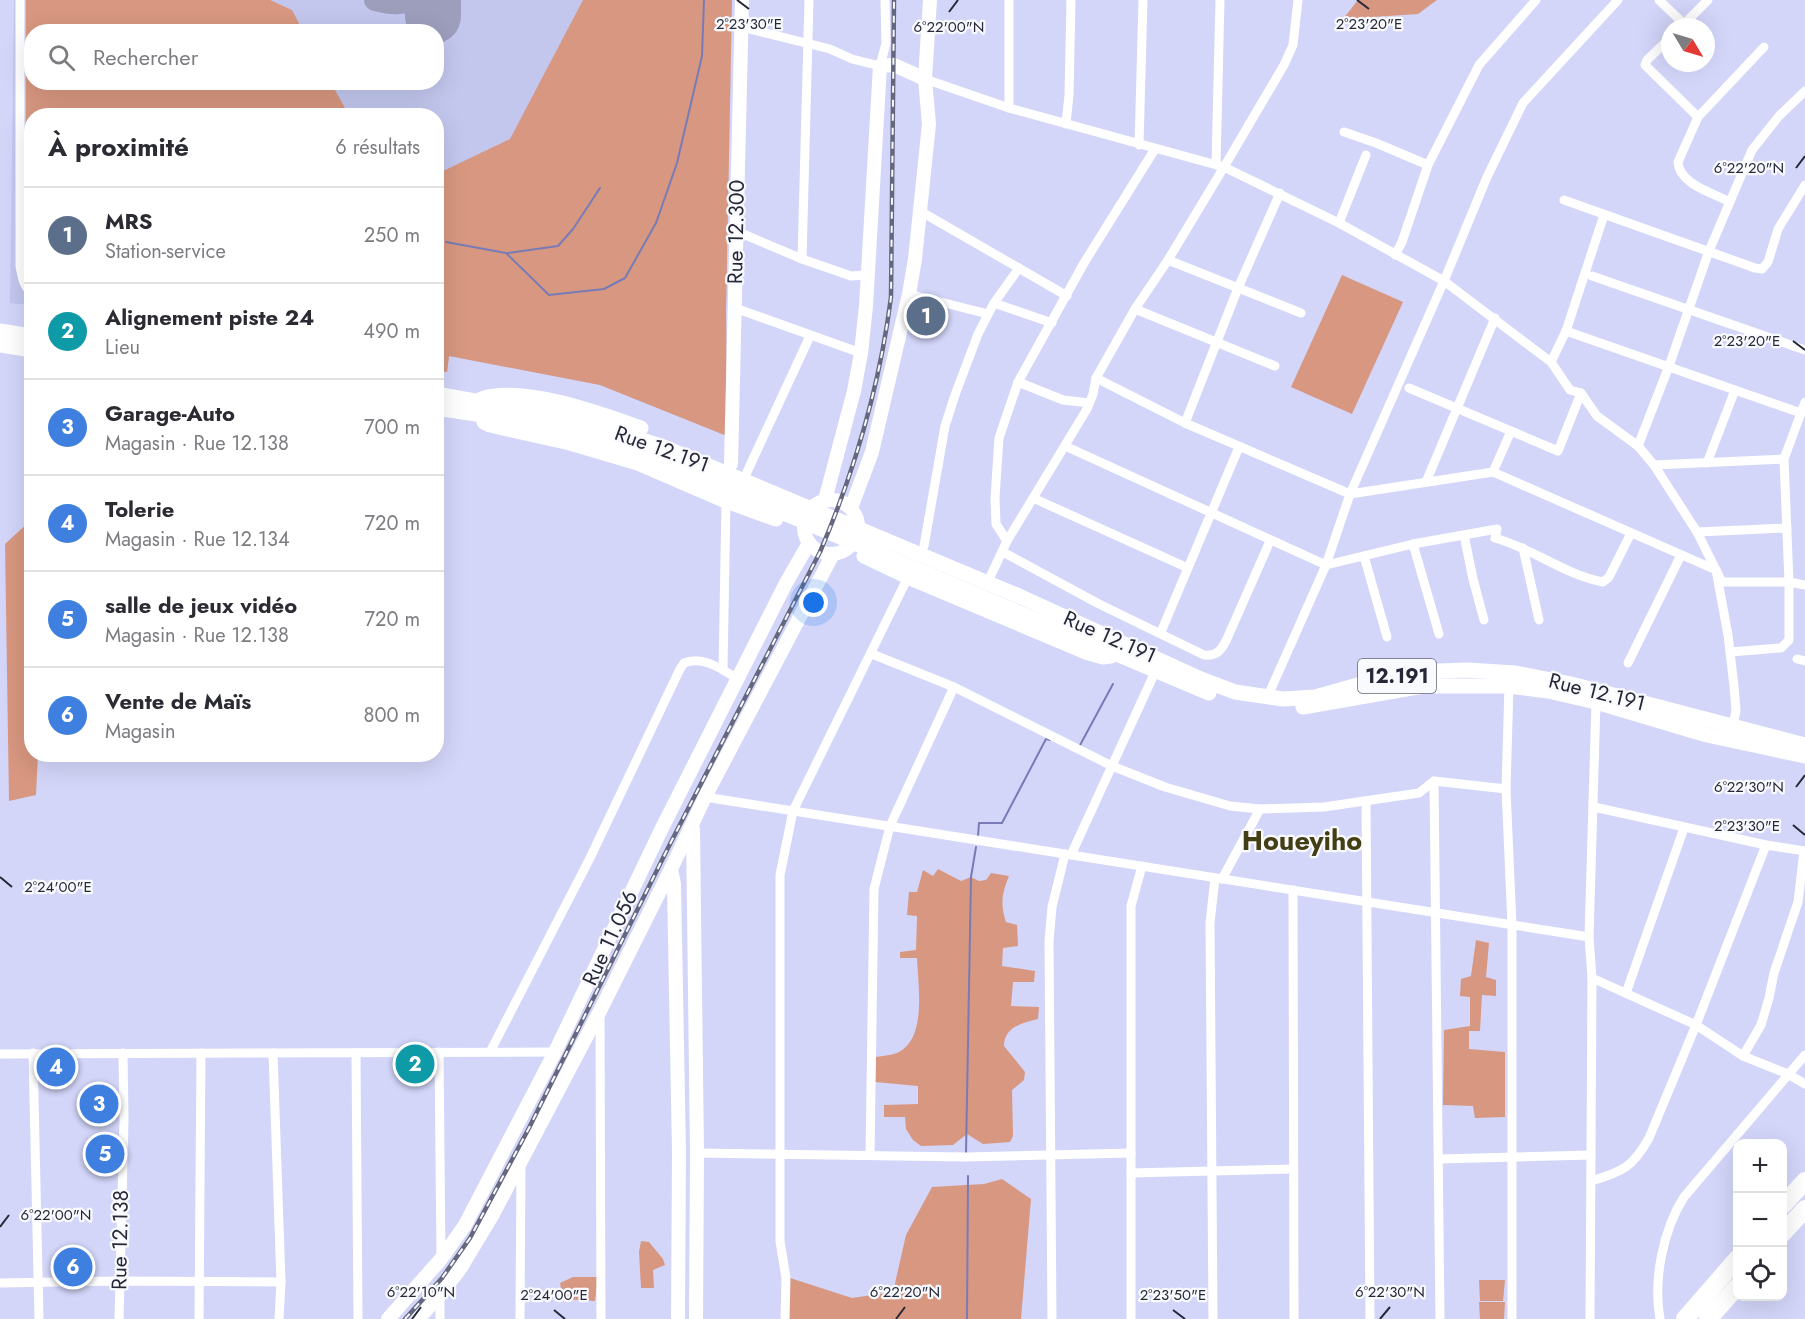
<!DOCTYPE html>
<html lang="fr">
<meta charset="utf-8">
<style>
:root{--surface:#fff;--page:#f2f2f3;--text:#2b2b33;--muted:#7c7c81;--line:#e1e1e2;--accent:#0f766e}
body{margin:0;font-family:Jost,sans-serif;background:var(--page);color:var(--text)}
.controls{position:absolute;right:18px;bottom:18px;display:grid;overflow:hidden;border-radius:12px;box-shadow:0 6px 24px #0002}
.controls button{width:54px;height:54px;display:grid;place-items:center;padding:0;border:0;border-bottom:2px solid var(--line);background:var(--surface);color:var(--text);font:30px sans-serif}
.compass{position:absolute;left:1661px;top:18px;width:54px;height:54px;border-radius:50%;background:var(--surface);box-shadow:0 6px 24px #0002;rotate:128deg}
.you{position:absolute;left:814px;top:603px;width:21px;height:21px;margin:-15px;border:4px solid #fff;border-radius:50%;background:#1a73e8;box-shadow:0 0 0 9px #1a73e833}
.badge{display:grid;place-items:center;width:39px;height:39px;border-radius:50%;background:var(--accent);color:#fff;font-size:20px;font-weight:700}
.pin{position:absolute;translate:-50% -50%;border:3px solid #fff;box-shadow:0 2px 6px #0006}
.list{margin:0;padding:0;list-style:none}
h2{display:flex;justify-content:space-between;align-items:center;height:78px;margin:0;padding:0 24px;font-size:26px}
h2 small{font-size:20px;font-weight:400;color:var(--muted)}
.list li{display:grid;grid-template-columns:39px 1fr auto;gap:18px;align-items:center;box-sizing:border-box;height:96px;padding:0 24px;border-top:2px solid var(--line)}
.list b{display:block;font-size:22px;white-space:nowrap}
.list p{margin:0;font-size:20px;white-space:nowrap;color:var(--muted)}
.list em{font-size:20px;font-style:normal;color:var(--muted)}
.icon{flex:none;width:33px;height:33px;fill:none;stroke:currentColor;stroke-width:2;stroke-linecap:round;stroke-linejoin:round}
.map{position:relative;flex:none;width:1805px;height:1319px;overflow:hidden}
.search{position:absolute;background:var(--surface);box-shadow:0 6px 24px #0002;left:24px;top:24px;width:420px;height:66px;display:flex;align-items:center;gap:15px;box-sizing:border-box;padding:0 21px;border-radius:24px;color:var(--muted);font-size:22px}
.panel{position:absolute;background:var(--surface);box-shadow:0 6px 24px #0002;left:24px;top:108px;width:420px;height:654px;border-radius:24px}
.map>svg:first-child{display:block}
.built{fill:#c3c7ee;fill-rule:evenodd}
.green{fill:#d89780}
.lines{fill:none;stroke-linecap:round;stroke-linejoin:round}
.stream{stroke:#787bb6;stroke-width:2}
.taxiway{stroke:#9c9ebc;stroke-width:22}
.runway{stroke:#9c9ebc;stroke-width:56}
.street{stroke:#fff;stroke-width:9}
.secondary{stroke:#fff;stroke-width:14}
.primary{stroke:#fff;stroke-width:15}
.highway{stroke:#fff;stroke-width:18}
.rail-casing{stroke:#65677e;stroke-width:4.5}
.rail{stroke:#f9fafe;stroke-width:2;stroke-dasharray:7;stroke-linecap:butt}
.ticks{fill:none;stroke:#262737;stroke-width:2}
.labels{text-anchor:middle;stroke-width:4.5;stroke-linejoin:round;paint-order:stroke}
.shield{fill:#f9fafe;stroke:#656673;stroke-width:1.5}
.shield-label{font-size:20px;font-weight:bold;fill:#262737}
.street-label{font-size:21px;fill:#262737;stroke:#f9fafe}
.district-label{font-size:27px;font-weight:bold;fill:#443e14;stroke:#f9fafe}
.ticks-label{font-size:15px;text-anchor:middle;fill:#262737;stroke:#f9fafe;stroke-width:4.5;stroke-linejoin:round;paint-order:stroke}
</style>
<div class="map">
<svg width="1805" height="1319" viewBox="0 0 1805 1319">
<rect width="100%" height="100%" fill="#d3d6f9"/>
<path class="built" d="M14,0H732L726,311L727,436L600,385L449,356L447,372L437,371L436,116H32L31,305L10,303ZM32,32H436V82H32Z"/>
<g class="green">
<path d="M26,0H270L292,10L303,31L32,32V82L331,83L349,115L32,116L30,323L26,299Z"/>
<path d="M583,0H732L726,311L727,436L600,385L449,356L447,372L437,371L436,171L441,172L510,139Z"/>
<path d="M1358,0H1437L1418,14L1343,19Z"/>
<path d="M1342,275L1403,302L1352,414L1291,387Z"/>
<path d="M31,520L32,754L38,755L36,795L9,801L5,544Z"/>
<path d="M938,869L961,881L971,877L979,881L986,880L991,873L1009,876C1002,893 1000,904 1006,922L1017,925L1018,946L1003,948L1002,966L1035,971L1034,982H1013L1011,1006L1039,1007L1038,1019C1022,1023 1004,1027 1004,1046L1025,1072L1024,1080L1012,1090L1013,1136L1010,1142L983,1144L967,1134L953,1145L921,1146L913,1140L906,1129L905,1117H884V1105L918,1104V1086L875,1082L876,1057C883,1056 893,1055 899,1052C927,1037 918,985 917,958H900V952L916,950L917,916L907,915L909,892H917L923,870L933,876Z"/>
<path d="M1476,940L1489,943L1486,977L1496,980V996L1482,995L1480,1031H1469V1049L1505,1052V1117L1475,1118L1473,1106L1443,1105L1444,1030L1470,1026V997L1460,996L1461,979L1471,976Z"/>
<path d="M1002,1179L1031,1199L1021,1319H787V1277L852,1298L893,1292L906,1235L932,1187L984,1184Z"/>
<path d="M641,1241L649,1242L663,1259L665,1265L653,1270L654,1288H641L639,1252Z"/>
<path d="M573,1277H598L595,1301L563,1299L560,1283Z"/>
<path d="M1479,1280H1505L1503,1301H1480Z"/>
<path d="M1479,1302H1505L1504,1319H1480Z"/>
</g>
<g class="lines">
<g class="stream">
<path d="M446,242L506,253L549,295L604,289L625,278L656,223L677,163L702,56L704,0"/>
<path d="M508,253L558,246L573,229L600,188"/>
<path d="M1079,747L1113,684"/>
<path d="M978,836L979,823H1002L1046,739L1050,740"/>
<path d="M966,1153L971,877L976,847"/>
<path d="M967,1319L968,1176"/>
</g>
<path class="taxiway" d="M375,0C389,4 401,5 415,0"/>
<path class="runway" d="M433,16V0"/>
<g class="street">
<path d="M20,0V266C22,276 23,287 32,293"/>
<path d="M1659,0L1684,24"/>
<path d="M741,27L830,49L852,59L880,66L886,43L885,0"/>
<path d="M1681,27L1708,0"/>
<path d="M1670,38L1647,60L1645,65L1698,117"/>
<path d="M925,79L1009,108L1224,167L1284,65L1293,45L1298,0"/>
<path d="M1009,108V0"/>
<path d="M1066,124L1069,95L1071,0"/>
<path d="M1344,132L1376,143L1428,165"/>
<path d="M1139,145L1143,0"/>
<path d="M1216,165L1220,0"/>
<path d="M1564,200L1755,268L1762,269L1768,262L1778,229L1805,185"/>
<path d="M1730,202C1713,193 1679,184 1678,162L1698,117L1764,47"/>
<path d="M920,211L1067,296"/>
<path d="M1339,223L1366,155"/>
<path d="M736,231L802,259L851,276L868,275"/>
<path d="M1395,255L1402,242L1428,165L1479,65L1536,0"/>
<path d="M802,259L809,0"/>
<path d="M1168,260L1301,313"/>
<path d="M1592,276L1805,350"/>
<path d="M909,294L988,314"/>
<path d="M994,303L1052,323"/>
<path d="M735,308L861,353"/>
<path d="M1135,309L1275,366"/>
<path d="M1566,331L1801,413"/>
<path d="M1551,362L1566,331L1604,215"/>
<path d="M1096,378L1185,423L1350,494L1493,472L1716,570L1722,582H1789L1805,585"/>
<path d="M1018,382L1063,400L1089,403"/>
<path d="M1409,388L1558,451L1581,393"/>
<path d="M1185,423L1238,288L1280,193"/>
<path d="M1065,446L1326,565L1413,544L1497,529L1495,538C1532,548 1565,575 1603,582L1609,577L1631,533"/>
<path d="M1638,446L1669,366L1709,251L1752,150L1779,116L1805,91"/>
<path d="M1707,463L1735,390"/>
<path d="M1654,465L1784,459"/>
<path d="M747,472L810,336"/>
<path d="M1493,472L1511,431"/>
<path d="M1426,482L1495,318"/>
<path d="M1033,498L1188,568"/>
<path d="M1697,532L1787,528"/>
<path d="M1464,535L1473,579L1484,620"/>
<path d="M1007,541L996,524L995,498L999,438L1018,382L1084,263L1155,149"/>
<path d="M1413,544L1439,634"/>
<path d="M924,546L945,426L955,395L978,334L994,303L1019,268"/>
<path d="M1523,548L1539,620"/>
<path d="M1003,552L1099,604L1204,655C1216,656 1220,652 1226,641L1270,541"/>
<path d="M1364,556L1387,637"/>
<path d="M991,575L1007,541L1087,409L1093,394L1096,378L1135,309L1168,260L1224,167L1339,223L1444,281L1551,362L1570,390L1581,393L1597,416L1638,446L1654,465L1697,532L1716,570L1728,635L1734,686L1736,710L1733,727"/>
<path d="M1161,632L1239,447"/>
<path d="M1730,652L1781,648L1789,640V582L1784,459L1805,402"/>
<path d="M872,654L954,687L1112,766L1165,787L1230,806L1260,809L1324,807L1419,793L1434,781L1506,789"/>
<path d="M1797,659L1805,661"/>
<path d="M1628,663L1681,555"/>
<path d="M723,670L726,501"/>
<path d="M1509,686L1506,789L1512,925V1319"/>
<path d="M1267,698L1326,565L1350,494L1444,281L1487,177L1523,103L1618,0"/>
<path d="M1434,781L1440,1319"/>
<path d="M705,797L1589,937"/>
<path d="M1366,801L1370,1319"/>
<path d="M1594,807L1766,845L1805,851"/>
<path d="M1071,855L1156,670"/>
<path d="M1222,879L1260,809"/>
<path d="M1293,890L1294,1319"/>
<path d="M1592,978L1696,1025L1743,1056L1788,1074L1805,1084"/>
<path d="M1626,993L1684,828"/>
<path d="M600,1014L601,1319"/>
<path d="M439,1052L441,1259"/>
<path d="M490,1052L590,858L680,669L684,663C703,655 723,670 738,679"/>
<path d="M33,1053L39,1319"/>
<path d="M273,1053L281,1282L279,1319"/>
<path d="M356,1053L358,1319"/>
<path d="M0,1054L555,1052"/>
<path d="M1743,1056L1761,1025L1769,998L1774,973L1798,902L1804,851"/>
<path d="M697,1153L966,1157L1131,1153"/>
<path d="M870,1155L874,889L890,826L954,687"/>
<path d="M1439,1159L1591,1155"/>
<path d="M1131,1173L1293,1169"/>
<path d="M1591,1181C1622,1172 1633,1167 1649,1138L1696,1025L1766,845"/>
<path d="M0,1283L119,1281L281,1282"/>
<path d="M440,1295V1319"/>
<path d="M119,1319L124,1119L123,1053"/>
<path d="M199,1319L201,1053"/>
<path d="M520,1319L521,1165"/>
<path d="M785,1319L786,1278L780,1241V875L793,811L908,577"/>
<path d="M1052,1319L1049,941L1052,907L1065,854"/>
<path d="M1131,1319V906L1142,866"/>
<path d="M1213,1319L1210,923L1215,878"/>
<path d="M1590,1319L1592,978L1589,937L1596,702"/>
<path d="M1660,1319C1653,1280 1663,1230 1684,1197L1805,1055"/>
</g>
<g class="secondary">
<path d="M731,464L742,0"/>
<circle cx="831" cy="527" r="27"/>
<path d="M825,500L854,391L861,353L866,306L880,66L894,65L925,79"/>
<path d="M851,508L872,452L909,294L915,259L929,124L925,79L930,0"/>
<path d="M693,829L697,1153L696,1319"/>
<path d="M671,869L674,884L679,1152L678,1319"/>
<path d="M388,1319L441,1259L465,1225L555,1052L661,830L786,583L809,543"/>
<path d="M418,1319L440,1295L460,1269L492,1216L600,1011L671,869L705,797L833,554"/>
</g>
<g class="primary">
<path d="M0,331L32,336"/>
<path d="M0,345L32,350"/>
<path d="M436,394L566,417L661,446L1019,596L1201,679L1235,692L1283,699L1315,697L1383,678L1439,671L1468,670L1515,673L1571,684L1805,745"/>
<path d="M481,399C523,385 601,414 641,428"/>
<path d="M436,408L503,418L556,428L658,460L1209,693"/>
<path d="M484,422L490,425L570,443L638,463L726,501L776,519"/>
<path d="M864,556L908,577L1086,652L1103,657L1111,656"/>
<path d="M1303,707L1423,686H1509L1548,691L1596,702L1707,735L1805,756"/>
</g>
<g class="highway">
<path d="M1782,1206L1805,1181"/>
<path d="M1782,1234L1805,1209"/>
<path d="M1685,1319L1738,1258"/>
<path d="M1708,1319L1738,1286"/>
</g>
<g class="rail-casing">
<path id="rail" d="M405,1319L442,1278L470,1238L529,1128L670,844L820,552C855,470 880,384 891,297L894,0"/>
</g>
<use href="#rail" class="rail"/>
</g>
<path class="ticks" d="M737,0L749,9M1357,0L1369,9M949,12L958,0M1796,168L1805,156M1793,341L1805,350M1796,787L1805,775M1793,825L1805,835M0,877L12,887M0,1227L9,1215M554,1310L565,1319M1173,1310L1185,1319M412,1319L421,1307M896,1319L905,1307M1380,1319L1390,1307"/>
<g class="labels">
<rect class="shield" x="1358" y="659" width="78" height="34" rx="4.5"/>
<g class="shield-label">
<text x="1397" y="683">12.191</text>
</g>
<g class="street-label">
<text transform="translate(736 232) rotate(-89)" y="7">Rue 12.300</text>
<text transform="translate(662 449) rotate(20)" y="7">Rue 12.191</text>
<text transform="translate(1110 637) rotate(24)" y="7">Rue 12.191</text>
<text transform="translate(1597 692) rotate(14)" y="7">Rue 12.191</text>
<text transform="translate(610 938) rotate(-65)" y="7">Rue 11.056</text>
<text transform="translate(120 1240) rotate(-89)" y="7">Rue 12.138</text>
</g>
<g class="district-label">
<text x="1302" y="850">Houeyiho</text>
</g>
</g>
<g class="ticks-label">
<text x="749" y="29">2°23'30"E</text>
<text x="1369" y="29">2°23'20"E</text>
<text x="949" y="32">6°22'00"N</text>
<text x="1749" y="173">6°22'20"N</text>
<text x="1747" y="346">2°23'20"E</text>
<text x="1749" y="792">6°22'30"N</text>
<text x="1747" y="831">2°23'30"E</text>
<text x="58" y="892">2°24'00"E</text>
<text x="56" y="1220">6°22'00"N</text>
<text x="421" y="1297">6°22'10"N</text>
<text x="905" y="1297">6°22'20"N</text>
<text x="1390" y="1297">6°22'30"N</text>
<text x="554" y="1300">2°24'00"E</text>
<text x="1173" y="1300">2°23'50"E</text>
</g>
</svg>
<div class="controls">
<button>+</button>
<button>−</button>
<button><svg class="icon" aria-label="locate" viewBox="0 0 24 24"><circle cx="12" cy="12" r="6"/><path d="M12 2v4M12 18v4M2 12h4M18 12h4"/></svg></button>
</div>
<svg class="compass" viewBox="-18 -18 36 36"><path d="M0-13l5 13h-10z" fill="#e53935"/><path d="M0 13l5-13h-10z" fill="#7c7c81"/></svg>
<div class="you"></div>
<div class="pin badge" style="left:926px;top:316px;background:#5c6f8a">1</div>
<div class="pin badge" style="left:415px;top:1064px;background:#0f9aa8">2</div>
<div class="pin badge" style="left:99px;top:1104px;background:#3f7fe0">3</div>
<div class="pin badge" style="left:56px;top:1067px;background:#3f7fe0">4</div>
<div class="pin badge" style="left:105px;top:1154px;background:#3f7fe0">5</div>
<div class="pin badge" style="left:73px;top:1267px;background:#3f7fe0">6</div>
<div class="search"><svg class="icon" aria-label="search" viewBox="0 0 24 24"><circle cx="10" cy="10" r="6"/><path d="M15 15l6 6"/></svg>Rechercher</div>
<section class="panel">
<h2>À proximité<small>6 résultats</small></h2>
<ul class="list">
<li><span class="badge" style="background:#5c6f8a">1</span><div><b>MRS</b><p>Station-service</p></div><em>250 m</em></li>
<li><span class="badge" style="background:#0f9aa8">2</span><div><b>Alignement piste 24</b><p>Lieu</p></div><em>490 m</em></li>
<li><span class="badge" style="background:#3f7fe0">3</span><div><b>Garage-Auto</b><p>Magasin · Rue 12.138</p></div><em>700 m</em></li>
<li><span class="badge" style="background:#3f7fe0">4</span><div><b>Tolerie</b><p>Magasin · Rue 12.134</p></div><em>720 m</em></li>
<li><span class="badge" style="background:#3f7fe0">5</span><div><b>salle de jeux vidéo</b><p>Magasin · Rue 12.138</p></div><em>720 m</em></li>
<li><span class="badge" style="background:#3f7fe0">6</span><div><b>Vente de Maïs</b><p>Magasin</p></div><em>800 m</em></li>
</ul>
</section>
</div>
